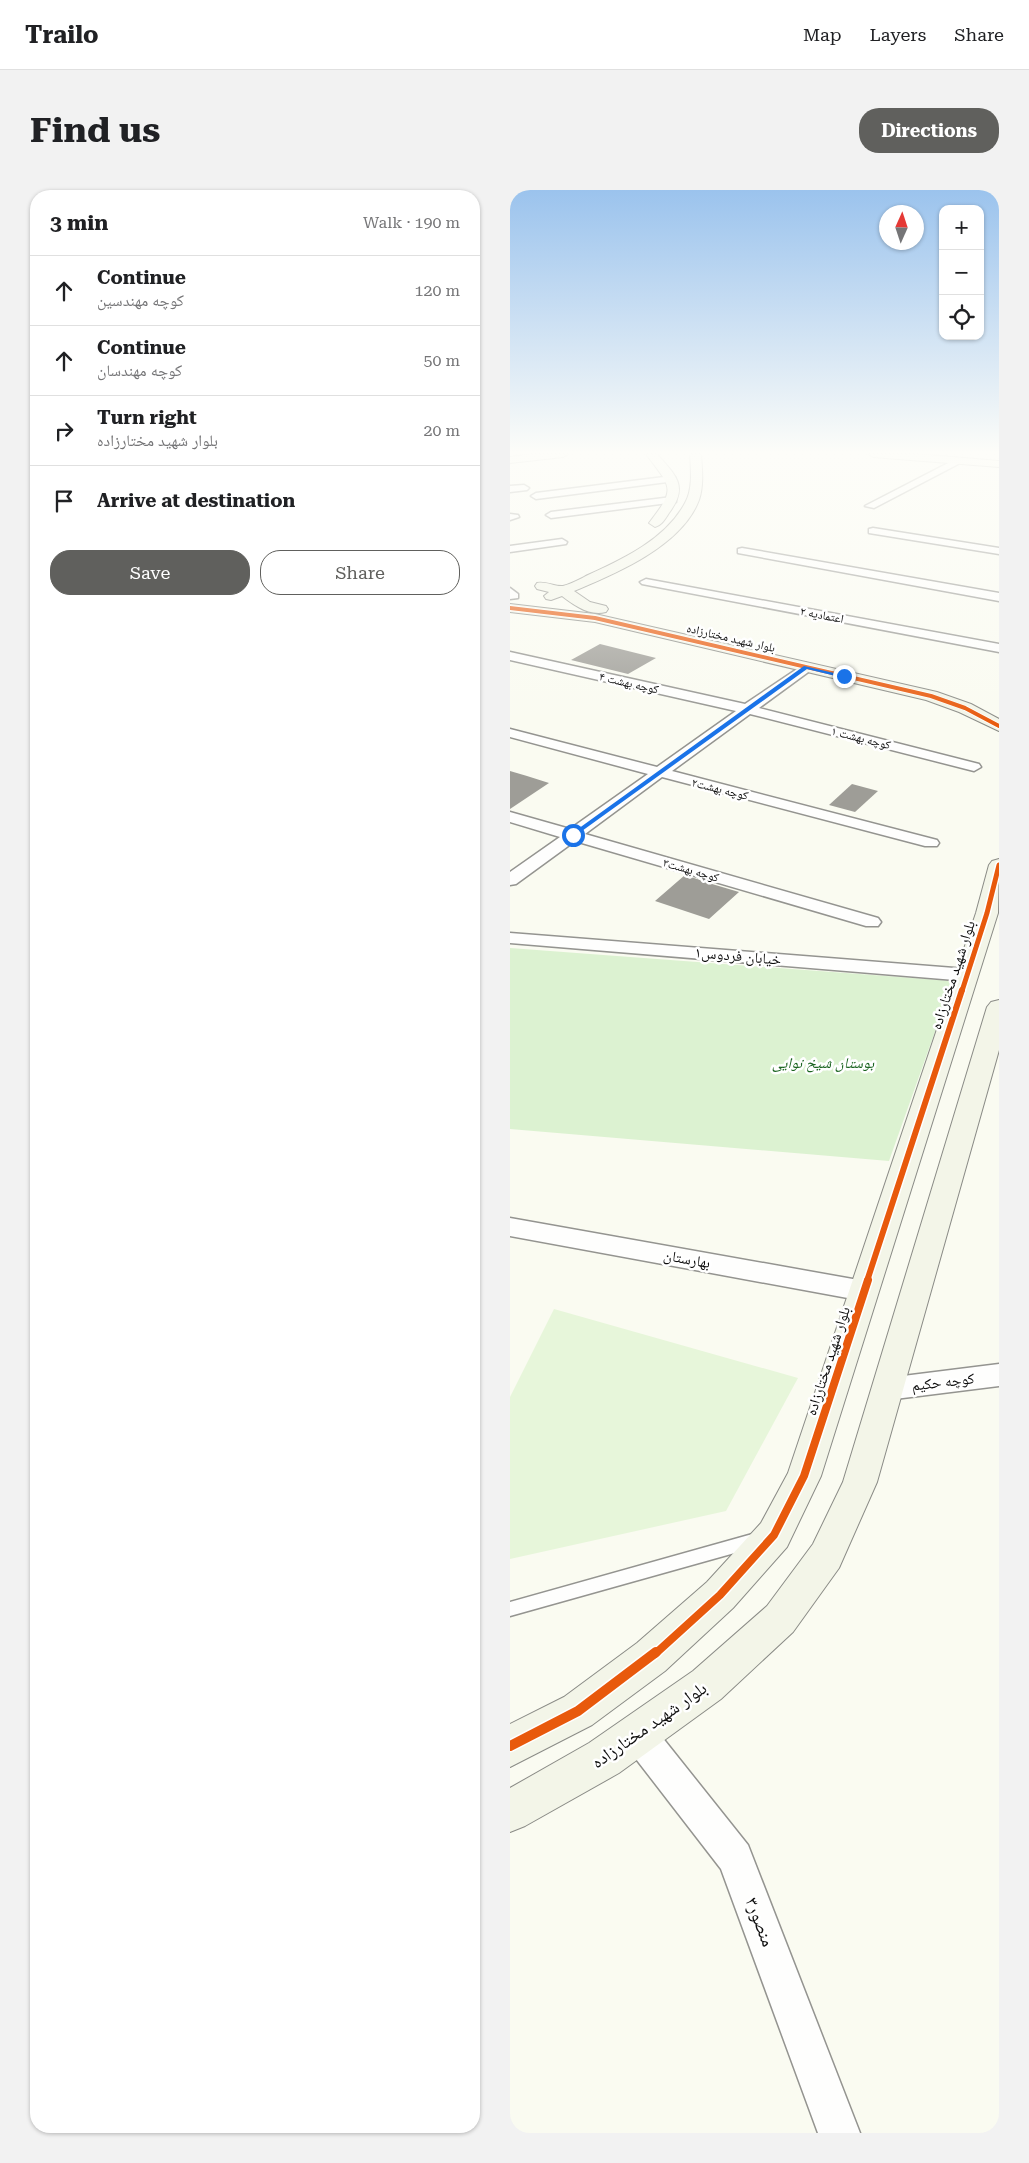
<!DOCTYPE html>
<meta charset="utf-8">
<style>
:root{--surface:#fff;--page:#f2f2f2;--text:#202124;--muted:#757577;--line:#e0e0e0;--accent:#60605d}
body{margin:0;font-family:"Roboto Serif","Noto Naskh Arabic",serif;background:var(--page);color:var(--text)}
.controls{position:absolute;right:15px;top:15px;display:grid;overflow:hidden;border-radius:10px;box-shadow:0 1px 4px #0004}
.controls button{width:45px;height:45px;display:grid;place-items:center;padding:0;border:0;border-bottom:1px solid var(--line);background:var(--surface);color:var(--text);font:25px sans-serif}
.compass{position:absolute;left:369px;top:15px;width:45px;height:45px;border-radius:50%;background:var(--surface);box-shadow:0 1px 4px #0004;rotate:3deg}
.stop{position:absolute;width:15px;height:15px;margin:-11px;border:4px solid #1a73e8;border-radius:50%;background:#fff}
.stop.end{background:#1a73e8;border-color:#fff;box-shadow:0 1px 5px #0008}
.list{margin:0;padding:0;list-style:none}
h2{display:flex;justify-content:space-between;align-items:center;height:65px;margin:0;padding:0 20px;font-size:21px}
h2 small{font-size:16px;font-weight:400;color:var(--muted)}
.list li{display:grid;grid-template-columns:32px 1fr auto;gap:15px;align-items:center;box-sizing:border-box;height:70px;padding:0 20px;border-top:1px solid var(--line)}
.list b{display:block;font-size:19px;white-space:nowrap}
.list p{margin:0;font-size:16px;white-space:nowrap;color:var(--muted)}
.list em{font-size:16px;font-style:normal;color:var(--muted)}
.actions{display:flex;gap:10px;padding:15px 20px}
.actions a{flex:1;padding:11px 0;border:1px solid var(--accent);border-radius:20px;text-align:center;font-size:18px;color:var(--accent)}
.actions .main{background:var(--accent);color:#fff}
.icon{flex:none;width:28px;height:28px;fill:none;stroke:currentColor;stroke-width:2;stroke-linecap:round;stroke-linejoin:round}
.map{position:relative;flex:none;width:489px;height:1943px;overflow:hidden;border-radius:20px}
header{display:flex;align-items:center;gap:30px;box-sizing:border-box;height:70px;padding:0 25px;background:var(--surface);border-bottom:1px solid var(--line)}
header strong{font-size:24px}
nav{display:flex;gap:28px;margin-inline-start:auto;font-size:18px}
.intro{display:flex;align-items:center;justify-content:space-between;box-sizing:border-box;height:120px;padding:0 30px}
h1{margin:0;font-size:35px}
.button{padding:12px 22px;border-radius:20px;background:var(--accent);color:#fff;font-size:18px;font-weight:700}
main{display:flex;gap:30px;padding:0 30px}
aside{flex:1;background:var(--surface);border-radius:20px;box-shadow:0 1px 4px #0004}
.map>svg:first-child{display:block}
.green{fill:#dcf2d1}
.pitch{fill:#e7f6da}
.building{fill:#9e9d97}
.lines{fill:none;stroke-linecap:round;stroke-linejoin:round}
.lane-casing{stroke:#949490;stroke-width:3}
.street-casing{stroke:#949490;stroke-width:3}
.secondary-casing{stroke:#8a8b86;stroke-width:2}
.lane{fill:#fefefd;fill-rule:evenodd}
.street{fill:#fefefd;fill-rule:evenodd}
.secondary{fill:#f3f5e8;fill-rule:evenodd}
.cycleway-far4-casing{stroke:#fff;stroke-width:5.5}
.cycleway-far3-casing{stroke:#fff;stroke-width:8}
.cycleway-far2-casing{stroke:#fff;stroke-width:9}
.cycleway-far1-casing{stroke:#fff;stroke-width:11}
.cycleway-casing{stroke:#fff;stroke-width:13}
.cycleway-far4{stroke:#e8590c;stroke-width:4}
.cycleway-far3{stroke:#e8590c;stroke-width:5}
.cycleway-far2{stroke:#e8590c;stroke-width:6}
.cycleway-far1{stroke:#e8590c;stroke-width:8}
.cycleway{stroke:#e8590c;stroke-width:10}
.route{fill:#1a73e8}
.labels{text-anchor:middle;stroke-width:5;stroke-linejoin:round;paint-order:stroke}
.far-street-label{font-size:12px;fill:#0d0d0d;stroke:#fff}
.street-label{font-size:15px;fill:#0d0d0d;stroke:#fff}
.park-label{font-size:15px;font-style:italic;fill:#1c6521;stroke:#fff}
.near-street-label{font-size:18px;fill:#0d0d0d;stroke:#fff}
</style>
<header>
<strong>Trailo</strong>
<nav><a>Map</a><a>Layers</a><a>Share</a></nav>
</header>
<div class="intro"><h1>Find us</h1><a class="button">Directions</a></div>
<main>
<aside>
<h2>3 min<small>Walk · 190 m</small></h2>
<ul class="list">
<li><svg class="icon" aria-label="ahead" viewBox="0 0 24 24"><path d="M12 20V5M6 11l6-6 6 6"/></svg><div><b>Continue</b><p>کوچه مهندسین</p></div><em>120 m</em></li>
<li><svg class="icon" aria-label="ahead" viewBox="0 0 24 24"><path d="M12 20V5M6 11l6-6 6 6"/></svg><div><b>Continue</b><p>کوچه مهندسان</p></div><em>50 m</em></li>
<li><svg class="icon" aria-label="right" viewBox="0 0 24 24"><path d="M7 20v-9h11M14 6l5 5-5 5"/></svg><div><b>Turn right</b><p>بلوار شهید مختارزاده</p></div><em>20 m</em></li>
<li><svg class="icon" aria-label="arrive" viewBox="0 0 24 24"><path d="M6 21V4h12l-3 4 3 4H6"/></svg><div><b>Arrive at destination</b></div></li>
</ul>
<div class="actions"><a class="main">Save</a><a>Share</a></div>
</aside>
<div class="map">
<svg width="489" height="1943" viewBox="0 0 489 1943">
<rect width="100%" height="100%" fill="#fafbf1"/>
<path class="green" d="M0,758L443,791L379,971L0,939Z"/>
<path class="pitch" d="M44,1119L288,1188L216,1321L0,1369V1207Z"/>
<g class="building">
<path d="M90,454L146,468L118,484L61,470Z"/>
<path d="M0,581L17,586L39,593L0,619Z"/>
<path d="M342,594L368,601L345,622L319,615Z"/>
<path d="M175,685L202,694L229,702L199,729L145,711Z"/>
</g>
<g class="lines">
<g class="lane-casing">
<path id="lane" d="M246,1343L251,1345L253,1350L251,1355L246,1357L0,1426V1412Z"/>
</g>
<g class="street-casing">
<g id="street">
<path d="M446,269L454,271L364,318L355,316Z"/>
<path d="M162,286L165,287V291L26,309L21,306L26,303Z"/>
<path d="M14,295L19,298L17,300L0,302V296Z"/>
<path d="M162,307L166,308V312L41,328L36,325L41,322Z"/>
<path d="M0,324L8,325L9,327L0,330Z"/>
<path d="M363,338L489,358V364L359,343V339Z"/>
<path d="M52,349L57,352L56,354L0,362V356Z"/>
<path d="M232,358L489,403V411L228,363V359Z"/>
<path d="M136,389L489,454V462L132,394L130,392Z"/>
<path d="M0,398L8,404V408L0,409Z"/>
<path d="M0,462L235,514L296,473L303,477L301,480L249,518L469,574L471,577L464,581L240,524L162,581L427,650L429,653L427,656H415L152,587L75,644L368,728L371,732L368,736H356L65,651L6,694L0,695V682L50,647L0,632V622L60,639L138,584L0,547V539L147,577L226,521L0,470Z"/>
<path d="M0,743L457,779L464,781L466,785L464,789L457,791L0,753Z"/>
<path d="M0,1028L354,1091L363,1094L366,1101L363,1108L354,1111L0,1046Z"/>
<path d="M489,1174V1196L377,1210L368,1207L364,1199L368,1191L377,1188Z"/>
<path d="M128,1527L140,1532L238,1655L350,1943H308L211,1679L116,1556L111,1544L116,1532Z"/>
</g>
</g>
<g class="secondary-casing">
<g id="secondary">
<path d="M21,264H58L53,267L0,273V267Z"/>
<path d="M136,264H147C166,286 179,296 159,323C155,329 152,335 145,337L139,333C167,297 161,298 136,264Z"/>
<path d="M180,264H191C192,279 194,295 189,310C172,356 105,384 64,401L80,412L96,416L98,419L96,422C79,426 65,416 52,406L41,410L36,409L34,406L39,402L27,399L25,396L27,393C36,391 45,397 53,396C61,394 70,389 78,385C113,369 156,349 175,313C183,299 181,280 180,264Z"/>
<path d="M358,264H408L489,271V277L363,267Z"/>
<path d="M0,414L85,424L427,502L461,514L489,529V541L449,522L416,510L85,432L0,422Z"/>
<path d="M489,669L488,723L311,1286L277,1357L223,1418L155,1481L82,1535L0,1577V1534L54,1507L127,1453L197,1392L251,1333L278,1283L466,723L479,675L482,671Z"/>
<path d="M489,810V860L367,1292L329,1378L283,1442L211,1509L109,1583L15,1636L0,1642V1598L79,1553L183,1481L257,1416L303,1354L333,1292L477,817L481,812Z"/>
</g>
</g>
<use href="#lane" class="lane"/>
<use href="#street" class="street"/>
<use href="#secondary" class="secondary"/>
<g class="cycleway-far4-casing">
<path id="cycleway-far4" d="M0,418L85,428L421,506L455,518L489,536"/>
</g>
<g class="cycleway-far3-casing">
<path id="cycleway-far3" d="M452,801L477,723L489,675"/>
</g>
<g class="cycleway-far2-casing">
<path id="cycleway-far2" d="M357,1091L452,800"/>
</g>
<g class="cycleway-far1-casing">
<path id="cycleway-far1" d="M145,1464L210,1405L264,1345L294,1286L358,1090"/>
</g>
<g class="cycleway-casing">
<path id="cycleway" d="M0,1556L68,1521L146,1462"/>
</g>
<use href="#cycleway-far4" class="cycleway-far4"/>
<use href="#cycleway-far3" class="cycleway-far3"/>
<use href="#cycleway-far2" class="cycleway-far2"/>
<use href="#cycleway-far1" class="cycleway-far1"/>
<use href="#cycleway" class="cycleway"/>
</g>
<linearGradient id="sky" x2="0" y2="1"><stop stop-color="#9bc3ed"/><stop offset="0.49" stop-color="#fdfdf9"/><stop offset="1" stop-color="#fdfdf9" stop-opacity="0"/></linearGradient>
<rect width="489" height="536" fill="url(#sky)"/>
<path class="route" d="M294,476L337,486L334,488L297,479L65,646H61V644Z"/>
<g class="labels">
<g class="far-street-label">
<text transform="translate(312 425) rotate(11)" y="4">اعتمادیه ۲</text>
<text transform="translate(221 448) rotate(13)" y="4">بلوار شهید مختارزاده</text>
<text transform="translate(119 493) rotate(13)" y="4">کوچه بهشت ۴</text>
<text transform="translate(351 548) rotate(14)" y="4">کوچه بهشت ۱</text>
<text transform="translate(210 599) rotate(14)" y="4">کوچه بهشت۲</text>
<text transform="translate(181 680) rotate(16)" y="4">کوچه بهشت۳</text>
</g>
<g class="street-label">
<text transform="translate(228 766) rotate(5)" y="5">خیابان فردوس۱</text>
<text transform="translate(443 785) rotate(-72)" y="5">بلوار شهید مختارزاده</text>
<text transform="translate(177 1069) rotate(10)" y="5">بهارستان</text>
<text transform="translate(318 1171) rotate(-72)" y="5">بلوار شهید مختارزاده</text>
<text transform="translate(433 1192) rotate(-7)" y="5">کوچه حکیم</text>
</g>
<g class="park-label">
<text x="313" y="878">بوستان شیخ نوایی</text>
</g>
<g class="near-street-label">
<text transform="translate(139 1535) rotate(-35)" y="6">بلوار شهید مختارزاده</text>
<text transform="translate(250 1732) rotate(69)" y="6">منصور۳</text>
</g>
</g>
</svg>
<div class="controls">
<button>+</button>
<button>−</button>
<button><svg class="icon" aria-label="locate" viewBox="0 0 24 24"><circle cx="12" cy="12" r="6"/><path d="M12 2v4M12 18v4M2 12h4M18 12h4"/></svg></button>
</div>
<svg class="compass" viewBox="-18 -18 36 36"><path d="M0-13l5 13h-10z" fill="#e53935"/><path d="M0 13l5-13h-10z" fill="#757577"/></svg>
<div class="stop" style="left:63px;top:645px"></div>
<div class="stop end" style="left:334px;top:486px"></div>
</div>
</main>
